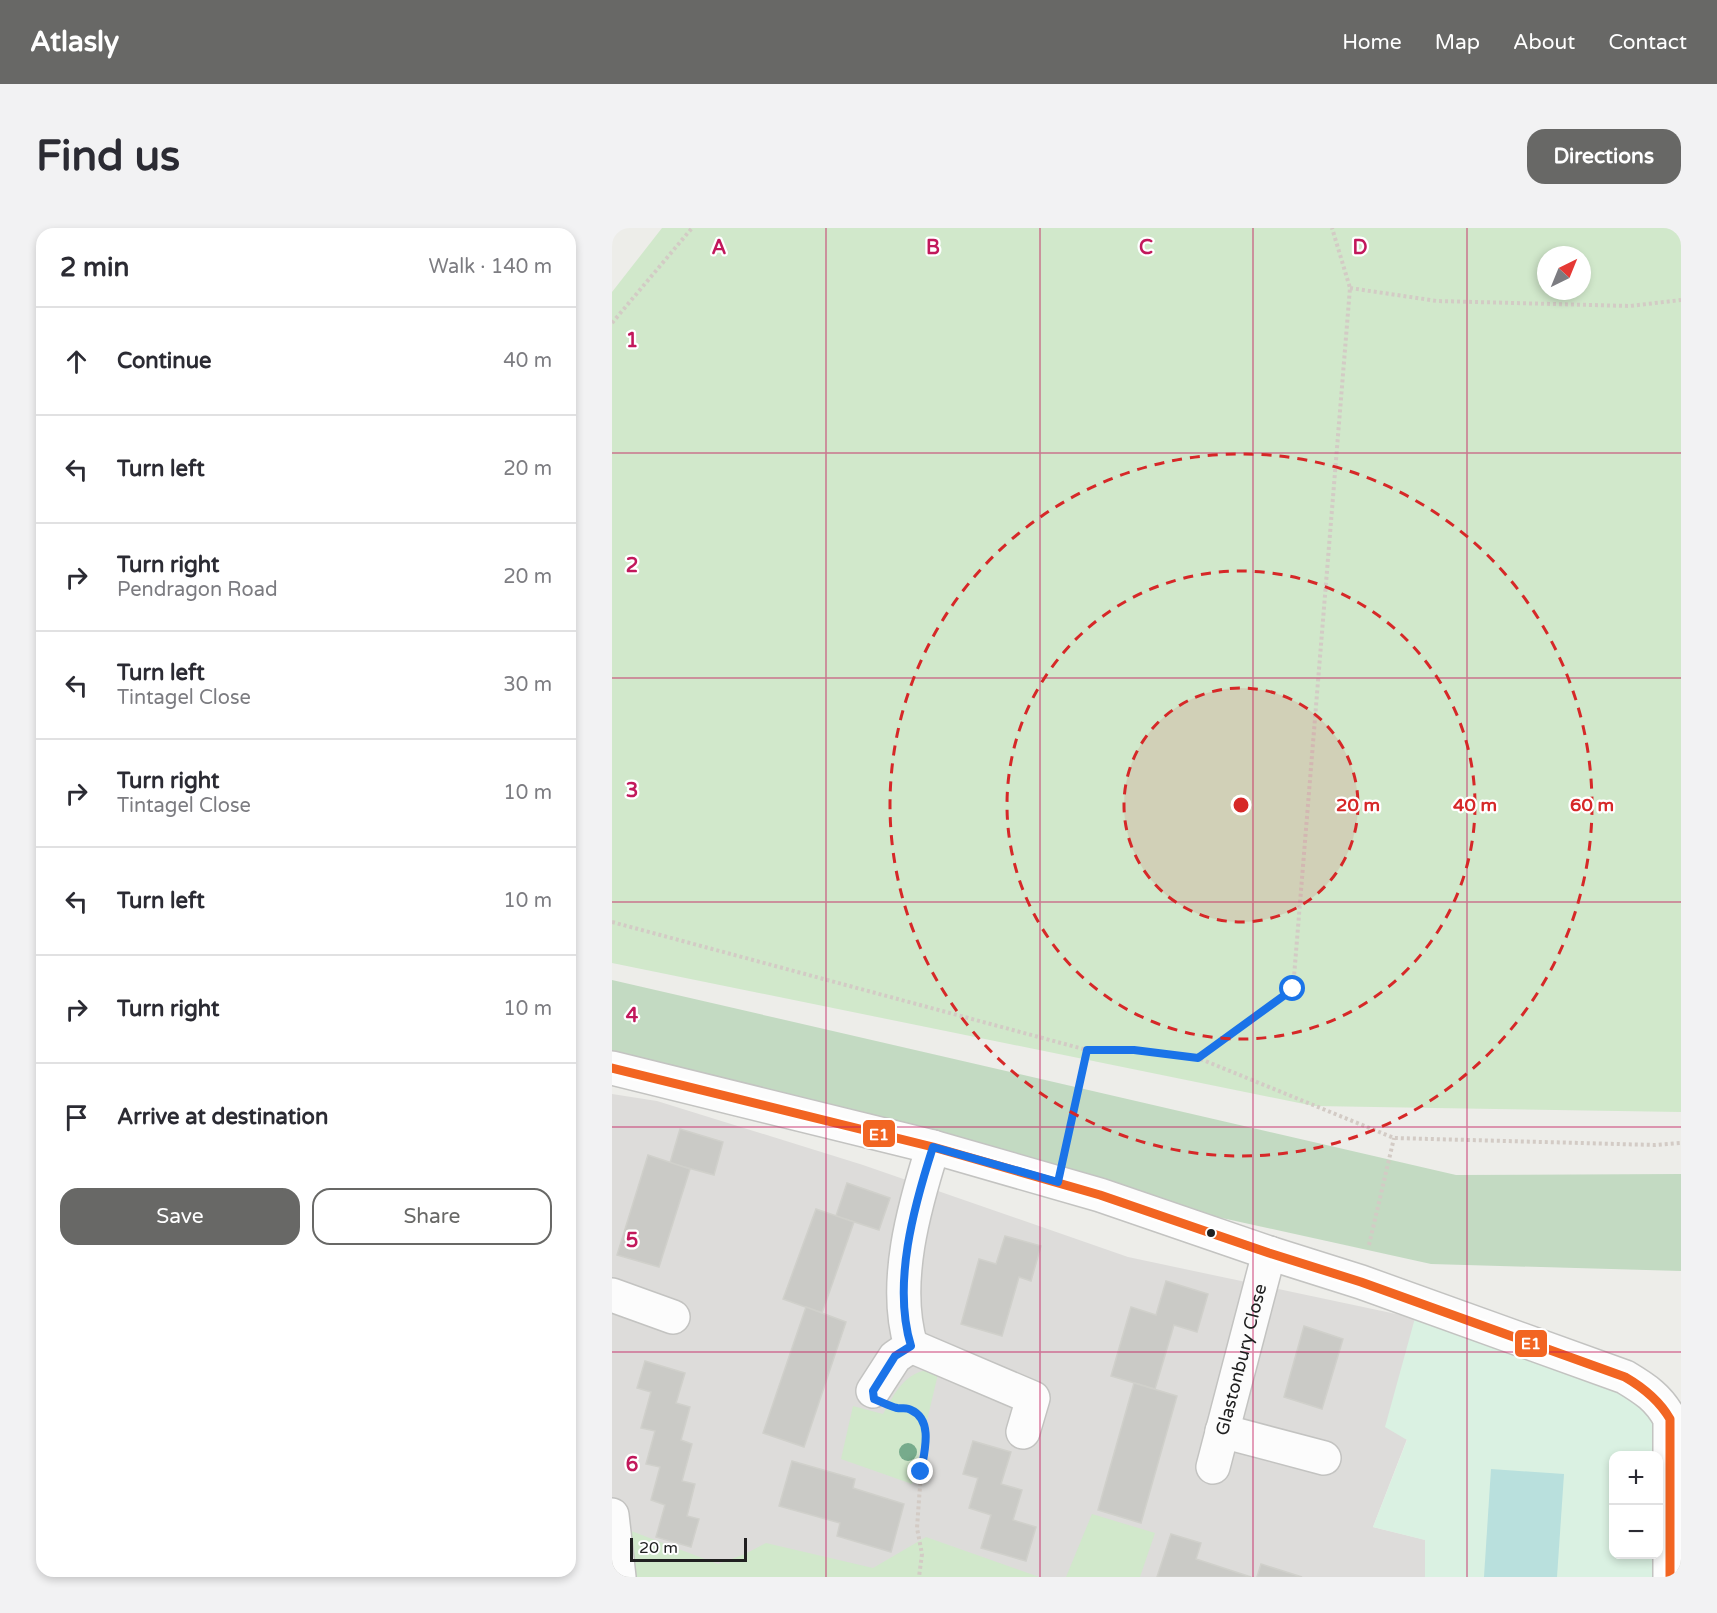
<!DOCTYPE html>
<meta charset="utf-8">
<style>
:root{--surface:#fff;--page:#f2f2f3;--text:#2b2b33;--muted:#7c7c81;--line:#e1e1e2;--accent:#686866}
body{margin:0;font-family:"Varela Round",sans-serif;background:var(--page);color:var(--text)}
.controls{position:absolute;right:18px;bottom:18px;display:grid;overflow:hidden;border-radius:12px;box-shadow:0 3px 9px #0003}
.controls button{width:54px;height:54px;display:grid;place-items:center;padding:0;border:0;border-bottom:2px solid var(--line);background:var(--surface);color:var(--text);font:30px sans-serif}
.compass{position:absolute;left:925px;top:18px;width:54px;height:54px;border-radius:50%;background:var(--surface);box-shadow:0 3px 9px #0003;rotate:43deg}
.scale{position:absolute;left:18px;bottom:15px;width:117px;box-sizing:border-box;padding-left:6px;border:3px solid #202020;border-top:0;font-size:16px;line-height:21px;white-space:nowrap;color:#202020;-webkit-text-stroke:4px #fff;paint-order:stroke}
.stop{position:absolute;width:18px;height:18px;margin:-14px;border:4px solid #1a73e8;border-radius:50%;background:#fff}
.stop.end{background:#1a73e8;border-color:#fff;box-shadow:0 2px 6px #0008}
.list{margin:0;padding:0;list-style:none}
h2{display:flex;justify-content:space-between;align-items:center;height:78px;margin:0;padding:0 24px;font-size:26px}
h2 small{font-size:20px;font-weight:400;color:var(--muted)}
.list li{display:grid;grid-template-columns:39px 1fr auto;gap:18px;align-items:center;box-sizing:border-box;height:108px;padding:0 24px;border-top:2px solid var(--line)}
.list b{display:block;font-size:22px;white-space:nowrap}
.list p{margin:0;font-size:20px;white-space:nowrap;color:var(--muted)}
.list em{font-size:20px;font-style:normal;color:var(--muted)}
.actions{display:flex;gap:12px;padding:18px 24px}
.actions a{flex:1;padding:14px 0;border:2px solid var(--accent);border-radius:18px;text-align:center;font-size:21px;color:var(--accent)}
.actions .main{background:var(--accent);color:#fff}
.icon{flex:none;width:33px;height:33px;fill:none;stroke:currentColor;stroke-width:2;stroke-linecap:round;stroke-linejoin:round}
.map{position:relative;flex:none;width:1069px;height:1349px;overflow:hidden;border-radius:18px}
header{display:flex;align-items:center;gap:36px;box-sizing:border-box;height:84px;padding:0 30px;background:var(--accent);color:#fff}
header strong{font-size:28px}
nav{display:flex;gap:33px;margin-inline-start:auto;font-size:21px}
.intro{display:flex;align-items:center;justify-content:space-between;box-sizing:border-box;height:144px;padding:0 36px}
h1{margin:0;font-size:42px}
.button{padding:15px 27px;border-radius:18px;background:var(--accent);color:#fff;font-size:21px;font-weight:700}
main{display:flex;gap:36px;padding:0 36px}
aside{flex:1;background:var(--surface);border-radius:18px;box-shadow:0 3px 9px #0003}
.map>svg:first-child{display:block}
.residential{fill:#dddcda}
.grass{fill:#d1e8cb;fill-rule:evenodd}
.forest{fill:#c3dac2}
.park{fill:#daf1e2;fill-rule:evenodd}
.pitch{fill:#b9e0dd}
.building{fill:#cacac6;stroke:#d0d0cb;stroke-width:1.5}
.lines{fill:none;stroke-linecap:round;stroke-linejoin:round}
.minor-casing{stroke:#c3c3c1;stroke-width:36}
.path{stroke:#d3cbc5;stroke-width:4;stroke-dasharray:3 3;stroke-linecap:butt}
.minor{stroke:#fcfcfc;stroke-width:33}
.bus-1-casing{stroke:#fff;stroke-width:14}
.bus-1{stroke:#f26522;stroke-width:9}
.tree{fill:#77ab8c}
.route{stroke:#1a73e8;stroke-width:8}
.grid{fill:none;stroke:#c2185b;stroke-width:1.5;stroke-opacity:0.55}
.ring{fill:none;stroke:#d62828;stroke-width:3;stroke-dasharray:10 8}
.bus-dot{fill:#202020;stroke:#fff;stroke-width:2}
.labels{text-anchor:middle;stroke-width:4.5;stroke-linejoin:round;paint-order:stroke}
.street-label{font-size:18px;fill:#202020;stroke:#fff}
.grid-label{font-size:20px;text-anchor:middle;font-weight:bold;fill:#c2185b;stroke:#fff;stroke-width:4.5;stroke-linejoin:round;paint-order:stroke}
.centre{fill:#d62828;stroke:#fff;stroke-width:3}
.ring-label{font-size:18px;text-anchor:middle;font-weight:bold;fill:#d62828;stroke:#fff;stroke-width:4.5;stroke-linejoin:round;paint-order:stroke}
.line-badge{stroke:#fff;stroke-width:2}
.badge-label{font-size:16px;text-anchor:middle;font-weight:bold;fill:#fff}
</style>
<header>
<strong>Atlasly</strong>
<nav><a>Home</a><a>Map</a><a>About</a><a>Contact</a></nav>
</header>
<div class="intro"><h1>Find us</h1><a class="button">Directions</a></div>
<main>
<aside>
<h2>2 min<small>Walk · 140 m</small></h2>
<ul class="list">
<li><svg class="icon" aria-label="ahead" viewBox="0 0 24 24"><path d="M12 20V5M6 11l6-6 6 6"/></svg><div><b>Continue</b></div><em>40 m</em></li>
<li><svg class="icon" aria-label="left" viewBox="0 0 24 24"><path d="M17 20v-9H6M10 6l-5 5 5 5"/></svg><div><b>Turn left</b></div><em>20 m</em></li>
<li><svg class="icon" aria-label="right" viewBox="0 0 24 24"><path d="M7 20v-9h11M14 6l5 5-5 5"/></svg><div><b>Turn right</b><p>Pendragon Road</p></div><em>20 m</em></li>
<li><svg class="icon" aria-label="left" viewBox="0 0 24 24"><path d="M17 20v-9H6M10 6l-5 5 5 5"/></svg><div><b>Turn left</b><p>Tintagel Close</p></div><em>30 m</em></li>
<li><svg class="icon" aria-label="right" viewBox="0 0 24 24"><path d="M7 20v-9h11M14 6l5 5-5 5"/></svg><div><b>Turn right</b><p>Tintagel Close</p></div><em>10 m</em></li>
<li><svg class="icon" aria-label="left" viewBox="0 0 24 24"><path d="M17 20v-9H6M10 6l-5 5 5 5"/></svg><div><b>Turn left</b></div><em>10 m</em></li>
<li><svg class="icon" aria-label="right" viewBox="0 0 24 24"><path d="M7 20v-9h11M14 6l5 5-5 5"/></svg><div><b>Turn right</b></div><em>10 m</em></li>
<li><svg class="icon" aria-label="arrive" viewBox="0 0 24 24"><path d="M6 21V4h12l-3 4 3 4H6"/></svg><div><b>Arrive at destination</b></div></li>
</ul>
<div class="actions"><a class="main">Save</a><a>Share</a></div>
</aside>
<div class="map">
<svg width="1069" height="1349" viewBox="0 0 1069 1349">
<rect width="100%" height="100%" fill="#edede9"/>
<path class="residential" d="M0,866L45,873L251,937L516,1029L803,1090L795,1211L761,1299L814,1312L813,1349H0Z"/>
<g class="grass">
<path d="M50,0H1069V884L702,878L0,735V64ZM934,27H970V63H934Z"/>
<path d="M315,1142L326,1146L300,1256L229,1231L241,1178L271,1186C282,1167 291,1146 315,1142Z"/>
<path d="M480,1286L543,1305L528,1349H454Z"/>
<path d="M14,1301L106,1336L133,1326L154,1315L261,1340L314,1309L427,1349H15Z"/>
</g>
<path class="forest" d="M0,752L844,947L1069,946V1043L819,1036L0,856Z"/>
<path class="park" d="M803,1090L976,1150L1008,1158L1035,1171L1044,1182L1052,1199V1349H813V1312L761,1299L795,1212L773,1199ZM1002,1228H1046V1326H1002Z"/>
<path class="pitch" d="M879,1241L952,1246L945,1349H872Z"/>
<g class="building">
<path d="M68,901L111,914L102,947L58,935Z"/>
<path d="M36,927L78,941L47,1039L5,1027Z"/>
<path d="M235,955L278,970L267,1002L224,988Z"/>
<path d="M204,981L242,994L210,1085L171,1071Z"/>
<path d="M393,1008L429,1018L419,1053L407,1049L390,1108L349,1096L367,1031L384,1036Z"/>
<path d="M554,1053L596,1066L585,1104L562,1097L543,1161L499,1148L519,1079L544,1087Z"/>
<path d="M194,1079L234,1094L192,1219L151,1205Z"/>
<path d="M692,1098L731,1111L710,1181L672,1169Z"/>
<path d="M33,1133L73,1145L64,1175L78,1179L69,1212L80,1216L70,1253L83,1256L75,1288L87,1291L79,1319L44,1309L53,1277L39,1272L48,1239L34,1236L43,1203L29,1200L39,1164L25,1160Z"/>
<path d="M522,1155L565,1168L529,1295L486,1282Z"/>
<path d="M361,1213L399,1224L389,1256L410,1262L401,1292L424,1299L414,1333L369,1320L379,1287L357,1280L366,1250L351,1246Z"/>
<path d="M180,1233L243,1251L241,1260L292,1276L279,1324L225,1308L228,1295L167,1278Z"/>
<path d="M559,1306L589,1315L584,1331L639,1349H545Z"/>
<path d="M649,1336L690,1349H645Z"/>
</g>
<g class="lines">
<g class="minor-casing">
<g id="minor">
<path d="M0,840L321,919L488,967L657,1025L749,1054L1013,1149C1033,1161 1047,1170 1058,1191V1349"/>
<path d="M0,1067L61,1089"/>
<path d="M299,1118L421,1170L411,1204"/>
<path d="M261,1163L283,1129L299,1118C280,1056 302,979 321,919"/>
<path d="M610,1203L712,1230"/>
<path id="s1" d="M601,1239L657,1025"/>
<path d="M0,1287L7,1349"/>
</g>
</g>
<g class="path">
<path d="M738,60L825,73L1018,78L1069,72"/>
<path d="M0,95L80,0"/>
<path d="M0,694L475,822H522L586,830L782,910L1043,917L1069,915"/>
<path d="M586,830L681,761L738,60L720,0"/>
<path d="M453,919L475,822"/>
<path d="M757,1017L782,910"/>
<path d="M295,1180L307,1186L311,1193L315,1212L309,1244L305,1300L310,1326L307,1349"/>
</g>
<use href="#minor" class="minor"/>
<g class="bus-1-casing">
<path id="bus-1" d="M0,840L321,919L488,967L657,1025L749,1054L1013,1149C1032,1160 1047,1172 1058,1191V1349"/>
</g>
<use href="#bus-1" class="bus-1"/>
</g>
<circle class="tree" cx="296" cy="1224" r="9"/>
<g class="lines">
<path class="route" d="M309,1244C312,1225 322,1192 299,1182C295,1179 290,1181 285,1180C277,1178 270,1174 262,1171L261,1163L283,1128L299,1118C280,1056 302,978 321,919L446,954L475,822H522L586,830L681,761"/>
</g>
<path class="grid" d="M214,0V1349M428,0V1349M641,0V1349M855,0V1349M0,225H1069M0,450H1069M0,674H1069M0,899H1069M0,1124H1069"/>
<circle cx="629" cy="577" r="117" fill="#d62828" fill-opacity=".12"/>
<g class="ring">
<circle cx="629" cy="577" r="117"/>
<circle cx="629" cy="577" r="234"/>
<circle cx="629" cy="577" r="351"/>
</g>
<circle class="bus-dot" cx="599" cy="1005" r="5"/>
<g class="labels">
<g class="street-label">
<text dy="6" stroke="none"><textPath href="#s1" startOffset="111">Glastonbury Close</textPath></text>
</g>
</g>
<g class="grid-label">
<text x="107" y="26">A</text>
<text x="321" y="26">B</text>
<text x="534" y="26">C</text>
<text x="748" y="26">D</text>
<text x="20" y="119">1</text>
<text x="20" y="344">2</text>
<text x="20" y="569">3</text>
<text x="20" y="794">4</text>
<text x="20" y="1019">5</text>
<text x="20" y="1243">6</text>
</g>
<circle cx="629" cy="577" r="9" class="centre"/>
<g class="ring-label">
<text x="746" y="583">20 m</text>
<text x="863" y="583">40 m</text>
<text x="980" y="583">60 m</text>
</g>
<g class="line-badge">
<rect x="250" y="891" width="34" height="29" rx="6" fill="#f26522"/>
<rect x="902" y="1101" width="34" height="29" rx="6" fill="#f26522"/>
</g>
<g class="badge-label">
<text x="267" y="912">E1</text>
<text x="919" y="1121">E1</text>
</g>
</svg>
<div class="controls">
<button>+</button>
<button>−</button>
</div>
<svg class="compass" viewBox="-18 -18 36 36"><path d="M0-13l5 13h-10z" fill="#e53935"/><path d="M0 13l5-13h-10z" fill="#7c7c81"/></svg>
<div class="scale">20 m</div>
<div class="stop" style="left:681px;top:761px"></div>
<div class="stop end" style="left:309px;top:1244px"></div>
</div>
</main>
